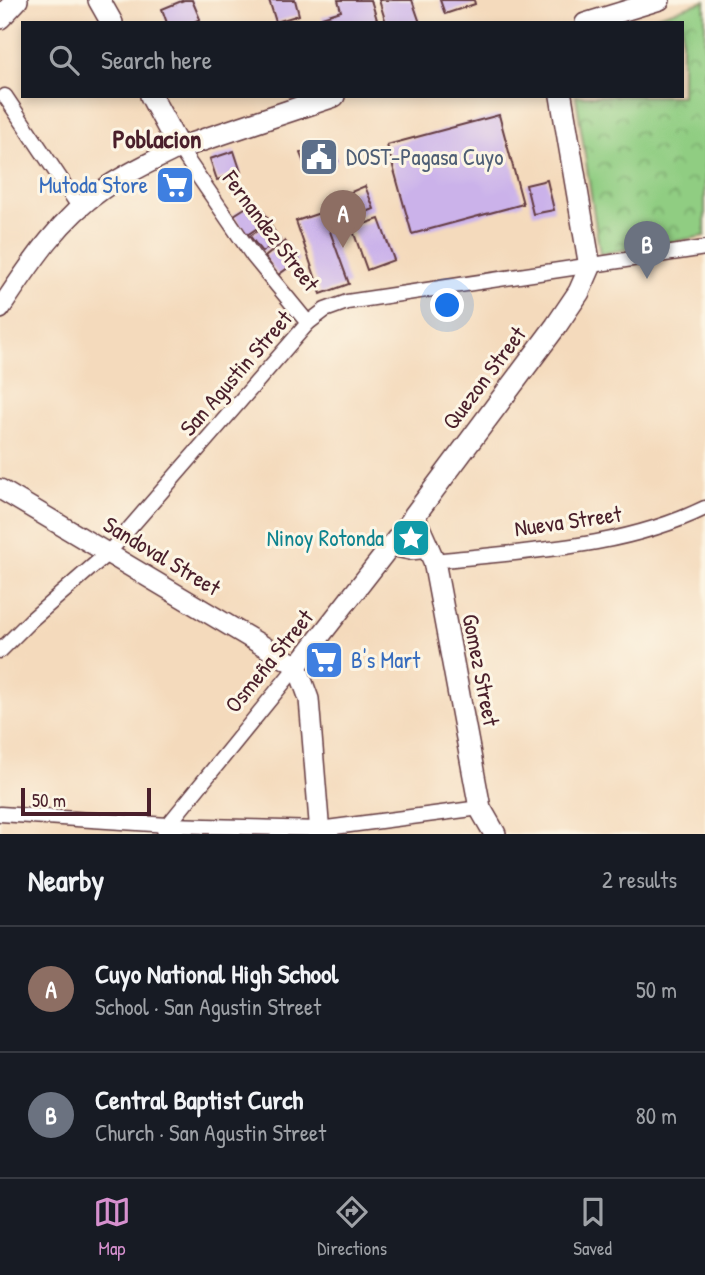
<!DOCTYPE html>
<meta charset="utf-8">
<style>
:root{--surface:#171b24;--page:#20242c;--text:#f1f3f6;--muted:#9ea1a6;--line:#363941;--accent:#d690ce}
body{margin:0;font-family:"Patrick Hand",sans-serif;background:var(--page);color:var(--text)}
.scale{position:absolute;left:21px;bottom:18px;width:130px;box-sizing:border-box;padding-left:7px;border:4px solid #4a1f2b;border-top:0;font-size:19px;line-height:24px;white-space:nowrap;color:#4a1f2b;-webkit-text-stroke:5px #fcf5e5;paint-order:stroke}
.you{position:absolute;left:448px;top:306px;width:24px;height:24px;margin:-18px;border:5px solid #fff;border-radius:50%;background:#1a73e8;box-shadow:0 0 0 10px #1a73e833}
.badge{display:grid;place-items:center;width:46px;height:46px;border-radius:50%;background:var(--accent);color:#fff;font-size:23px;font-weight:700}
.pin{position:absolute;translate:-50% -58px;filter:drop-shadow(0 2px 4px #0008)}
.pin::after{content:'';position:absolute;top:37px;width:24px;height:21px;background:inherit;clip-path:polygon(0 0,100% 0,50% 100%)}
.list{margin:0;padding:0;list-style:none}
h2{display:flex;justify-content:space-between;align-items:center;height:91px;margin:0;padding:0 28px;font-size:30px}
h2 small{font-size:23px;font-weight:400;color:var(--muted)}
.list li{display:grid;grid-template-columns:46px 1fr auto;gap:21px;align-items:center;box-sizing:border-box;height:126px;padding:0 28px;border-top:2px solid var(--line)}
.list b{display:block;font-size:26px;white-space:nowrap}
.list p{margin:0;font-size:23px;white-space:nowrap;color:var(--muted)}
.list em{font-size:23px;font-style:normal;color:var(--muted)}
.icon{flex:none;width:38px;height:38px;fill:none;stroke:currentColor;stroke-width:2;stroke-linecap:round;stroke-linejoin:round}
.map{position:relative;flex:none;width:705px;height:834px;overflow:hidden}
.search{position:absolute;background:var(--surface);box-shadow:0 4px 10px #0003;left:21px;right:21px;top:21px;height:77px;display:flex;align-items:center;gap:18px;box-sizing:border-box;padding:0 24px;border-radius:0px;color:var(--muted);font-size:26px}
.sheet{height:343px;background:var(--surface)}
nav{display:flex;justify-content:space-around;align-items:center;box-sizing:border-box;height:98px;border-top:2px solid var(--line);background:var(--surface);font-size:19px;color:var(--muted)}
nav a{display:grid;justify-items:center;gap:4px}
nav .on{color:var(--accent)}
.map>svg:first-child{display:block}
.park{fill:url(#park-crowns);stroke:#6d7656;stroke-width:2}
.building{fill:#cbb2ea}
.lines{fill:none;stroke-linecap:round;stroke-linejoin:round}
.minor-casing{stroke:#643b41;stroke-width:17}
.tertiary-casing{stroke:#643b41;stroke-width:22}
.secondary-casing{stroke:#643b41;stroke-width:24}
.minor{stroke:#fff;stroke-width:14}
.tertiary{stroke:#fff;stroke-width:19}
.secondary{stroke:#fff;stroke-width:21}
.labels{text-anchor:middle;stroke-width:6;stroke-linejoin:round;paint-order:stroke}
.service-label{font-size:23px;fill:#4e5e75;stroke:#fcf5e5;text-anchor:start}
.shop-label{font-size:23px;fill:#366cbe;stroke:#fcf5e5;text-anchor:end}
.street-label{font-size:23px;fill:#4a1f2b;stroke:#fcf5e5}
.culture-label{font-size:23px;fill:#0d838f;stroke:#fcf5e5;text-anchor:end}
.quarter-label{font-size:26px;font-weight:bold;fill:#4a1f2b;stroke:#fcf5e5}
</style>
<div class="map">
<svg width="705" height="834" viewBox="0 0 705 834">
<defs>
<pattern id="park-crowns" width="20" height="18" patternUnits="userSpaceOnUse" patternTransform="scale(1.75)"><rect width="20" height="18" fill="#90cd82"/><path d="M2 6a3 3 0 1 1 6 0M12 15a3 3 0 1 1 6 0" fill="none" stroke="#78a66b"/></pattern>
</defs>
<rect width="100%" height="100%" fill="#fcf5e5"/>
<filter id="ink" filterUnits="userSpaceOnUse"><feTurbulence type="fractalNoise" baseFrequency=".0143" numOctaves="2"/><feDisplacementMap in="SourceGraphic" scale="14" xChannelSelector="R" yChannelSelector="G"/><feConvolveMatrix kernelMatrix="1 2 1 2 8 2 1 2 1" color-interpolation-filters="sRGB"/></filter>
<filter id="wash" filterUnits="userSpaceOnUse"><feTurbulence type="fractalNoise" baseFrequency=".00686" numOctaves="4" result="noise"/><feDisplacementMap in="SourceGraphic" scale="28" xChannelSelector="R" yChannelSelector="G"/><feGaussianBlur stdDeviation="1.57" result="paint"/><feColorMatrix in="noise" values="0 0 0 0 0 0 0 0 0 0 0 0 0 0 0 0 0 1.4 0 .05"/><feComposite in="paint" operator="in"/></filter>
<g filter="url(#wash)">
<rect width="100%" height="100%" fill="#f4dabc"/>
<path class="park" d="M705,1V236L600,254L576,96H682V23H635Z"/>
<g id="blocks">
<g class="building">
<path d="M184,0H192L200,19L192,23H167L162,9Z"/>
<path d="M269,0H295L299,15L276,22Z"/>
<path d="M338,0H371L378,23H324L322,17L341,11Z"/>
<path d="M379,0H412L420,23H386Z"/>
<path d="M440,0H474L475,4L445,14Z"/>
<path d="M499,115L523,204L412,234L387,145Z"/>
<path d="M330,141L338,161L308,173L300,153Z"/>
<path d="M234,151L241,172L217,180L210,159Z"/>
<path d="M547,180L554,210L533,214L526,185Z"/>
<path d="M365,186L374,209L332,226L323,204Z"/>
<path d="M256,201L269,220L247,235L234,215Z"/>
<path d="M323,212L349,284L321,294L296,221Z"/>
<path d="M379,219L394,260L367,270L352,228Z"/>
<path d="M269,223L280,240L262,252L250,236Z"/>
<path d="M285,241L299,260L278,275L265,257Z"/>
</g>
</g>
</g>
<g filter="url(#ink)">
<use href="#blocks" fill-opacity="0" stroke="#643b41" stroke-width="2"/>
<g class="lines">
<g class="minor-casing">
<g id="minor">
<path d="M5,96L80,208"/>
<path d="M179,148L253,256L308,323"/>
<path d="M434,561C525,551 621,549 705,508"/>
<path d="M0,651L31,620L109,552L308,323L325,310L347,302L705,248"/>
<path d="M0,814L168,825L319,829L480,808"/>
<path d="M164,830L297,666"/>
</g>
</g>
<g class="tertiary-casing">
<g id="tertiary">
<path d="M585,23L660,0"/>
<path d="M0,309C29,266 58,220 102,190C126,173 153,161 179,148"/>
<path d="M0,489L297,666"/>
<path d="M391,546L410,550L429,548"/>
<path d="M297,666L414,516"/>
<path d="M297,666L309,699L320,834"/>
</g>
</g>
<g class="secondary-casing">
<g id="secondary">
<path d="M99,0L112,23"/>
<path d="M0,18L17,0"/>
<path d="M151,96L179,148L334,96"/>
<path d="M495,834L480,808L434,561L414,516L556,326L579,292L590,267L561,96"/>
</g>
</g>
<use href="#minor" class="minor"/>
<use href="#tertiary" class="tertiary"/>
<use href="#secondary" class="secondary"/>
</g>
</g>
<defs>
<g id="civic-square" transform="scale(2.0125)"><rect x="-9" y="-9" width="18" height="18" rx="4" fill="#5c6f8a" stroke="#fcf5e5"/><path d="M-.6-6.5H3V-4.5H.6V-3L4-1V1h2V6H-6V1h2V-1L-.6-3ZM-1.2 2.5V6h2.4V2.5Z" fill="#fff"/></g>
<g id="supermarket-square" transform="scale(2.0125)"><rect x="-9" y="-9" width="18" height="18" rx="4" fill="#3f7fe0" stroke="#fcf5e5"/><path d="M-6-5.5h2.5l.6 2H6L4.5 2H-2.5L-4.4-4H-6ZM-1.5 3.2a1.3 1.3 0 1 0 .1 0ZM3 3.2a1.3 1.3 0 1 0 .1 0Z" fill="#fff"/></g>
<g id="sight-square" transform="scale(2.0125)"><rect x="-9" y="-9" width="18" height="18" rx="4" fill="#0f9aa8" stroke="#fcf5e5"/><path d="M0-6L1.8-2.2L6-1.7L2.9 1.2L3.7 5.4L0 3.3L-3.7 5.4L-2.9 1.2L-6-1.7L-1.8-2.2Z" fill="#fff"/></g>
</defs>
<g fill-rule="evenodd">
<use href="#civic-square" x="319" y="157"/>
<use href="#supermarket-square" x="175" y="185"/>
<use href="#sight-square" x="411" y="538"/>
<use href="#supermarket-square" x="324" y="660"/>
</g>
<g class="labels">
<g class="service-label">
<text x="346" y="165">DOST-Pagasa Cuyo</text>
</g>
<g class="shop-label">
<text x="148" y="193">Mutoda Store</text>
<text x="351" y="668" text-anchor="start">B's Mart</text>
</g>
<g class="street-label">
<text transform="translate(271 231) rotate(53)" y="8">Fernandez Street</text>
<text transform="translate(236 373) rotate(-49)" y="8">San Agustin Street</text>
<text transform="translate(484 378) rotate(-53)" y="8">Quezon Street</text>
<text transform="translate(568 521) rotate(-8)" y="8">Nueva Street</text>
<text transform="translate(162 556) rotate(31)" y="8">Sandoval Street</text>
<text transform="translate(269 661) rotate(-51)" y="8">Osmeña Street</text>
<text transform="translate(481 670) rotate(79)" y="8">Gomez Street</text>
</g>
<g class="culture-label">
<text x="384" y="546">Ninoy Rotonda</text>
</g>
<g class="quarter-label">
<text x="157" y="148">Poblacion</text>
</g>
</g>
</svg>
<div class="scale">50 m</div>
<div class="you"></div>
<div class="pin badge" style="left:343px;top:248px;background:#8d6e63">A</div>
<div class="pin badge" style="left:647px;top:279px;background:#6b7280">B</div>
<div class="search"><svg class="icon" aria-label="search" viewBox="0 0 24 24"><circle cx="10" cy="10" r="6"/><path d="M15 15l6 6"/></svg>Search here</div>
</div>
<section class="sheet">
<h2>Nearby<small>2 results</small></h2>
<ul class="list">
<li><span class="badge" style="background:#8d6e63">A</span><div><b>Cuyo National High School</b><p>School · San Agustin Street</p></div><em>50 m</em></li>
<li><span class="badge" style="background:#6b7280">B</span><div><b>Central Baptist Curch</b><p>Church · San Agustin Street</p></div><em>80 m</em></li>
</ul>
</section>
<nav>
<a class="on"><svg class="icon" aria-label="map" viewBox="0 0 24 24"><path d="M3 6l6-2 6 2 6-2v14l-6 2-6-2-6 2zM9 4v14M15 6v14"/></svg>Map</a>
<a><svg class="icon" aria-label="directions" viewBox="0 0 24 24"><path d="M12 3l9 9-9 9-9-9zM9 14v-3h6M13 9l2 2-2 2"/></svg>Directions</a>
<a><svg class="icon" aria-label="saved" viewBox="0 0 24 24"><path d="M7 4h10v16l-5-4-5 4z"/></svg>Saved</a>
</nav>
